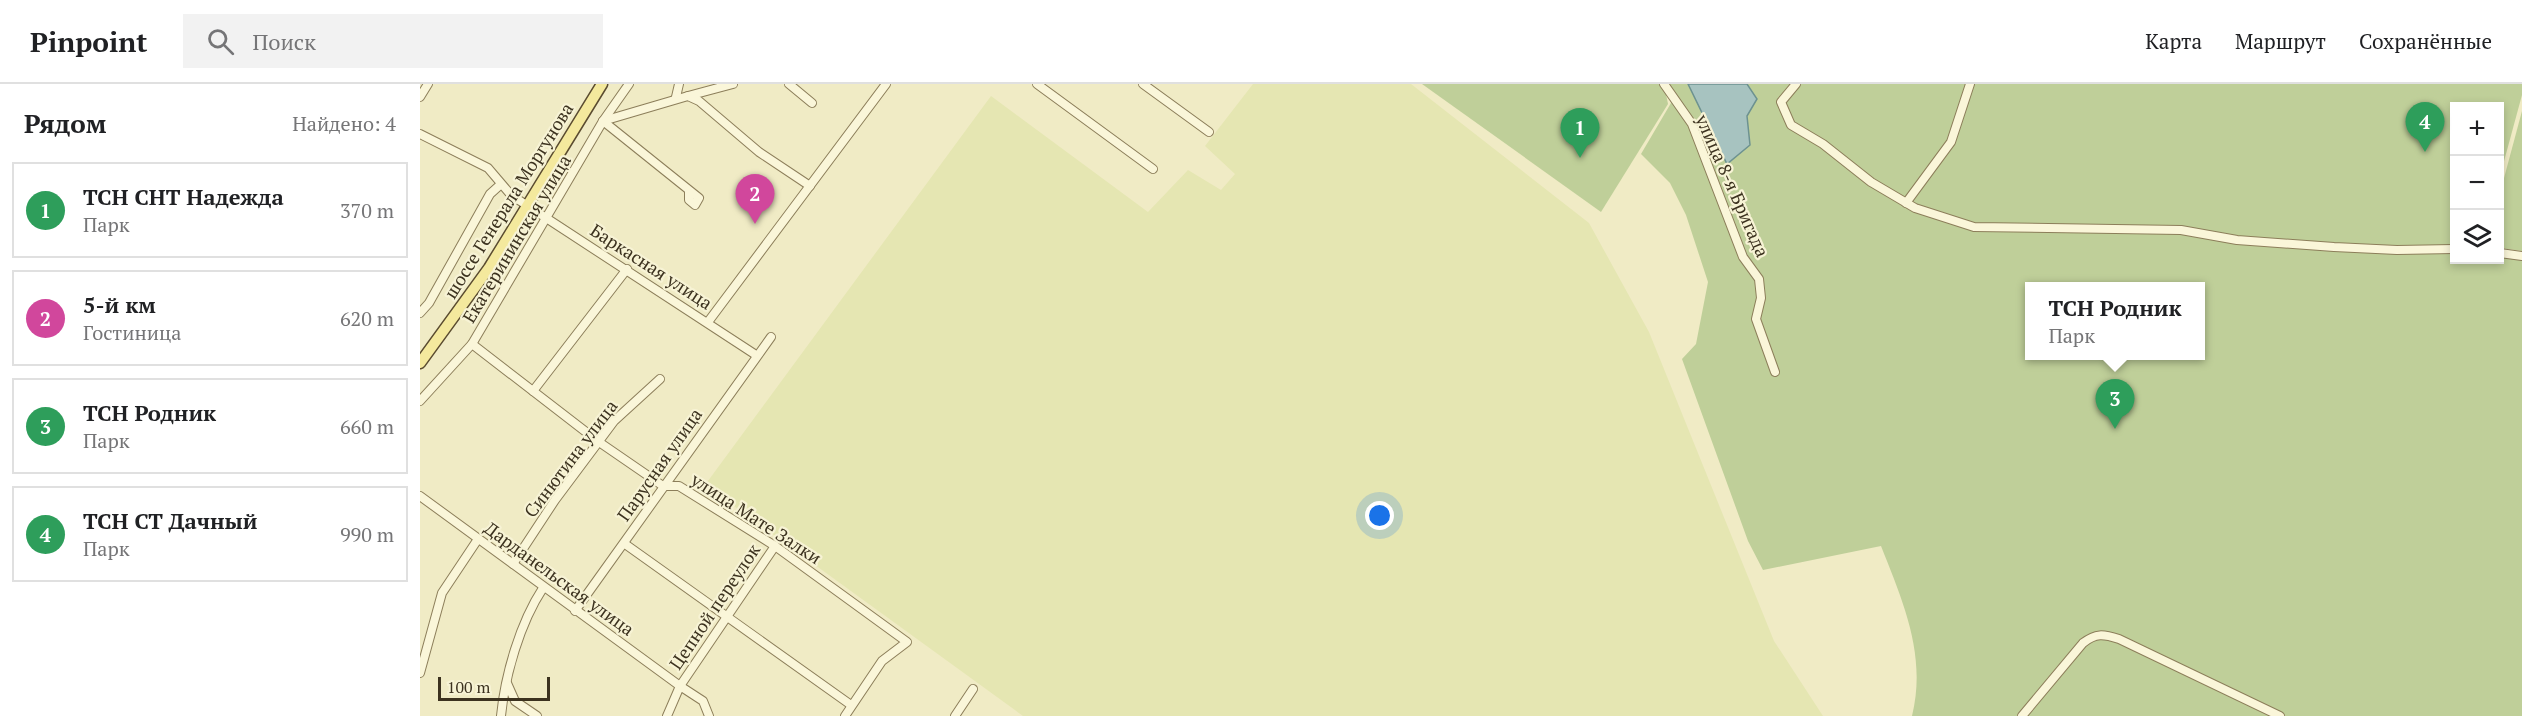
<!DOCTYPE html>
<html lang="ru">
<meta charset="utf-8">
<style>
:root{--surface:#fff;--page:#f2f2f2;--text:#202124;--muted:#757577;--line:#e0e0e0;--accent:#7c3aed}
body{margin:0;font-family:"PT Serif",serif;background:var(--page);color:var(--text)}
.controls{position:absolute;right:18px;top:18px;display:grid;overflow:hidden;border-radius:0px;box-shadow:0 3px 9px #0003}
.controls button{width:54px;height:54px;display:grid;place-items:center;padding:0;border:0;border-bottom:2px solid var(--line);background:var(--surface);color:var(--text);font:30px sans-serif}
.scale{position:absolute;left:18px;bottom:15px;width:112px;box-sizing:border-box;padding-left:6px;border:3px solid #3c321f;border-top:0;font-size:16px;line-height:21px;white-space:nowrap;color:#3c321f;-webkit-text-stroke:4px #f7f3d5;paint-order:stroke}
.you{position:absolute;left:960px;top:432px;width:21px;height:21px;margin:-15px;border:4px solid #fff;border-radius:50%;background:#1a73e8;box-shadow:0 0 0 9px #1a73e833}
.badge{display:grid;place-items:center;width:39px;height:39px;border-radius:50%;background:var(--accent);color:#fff;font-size:20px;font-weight:700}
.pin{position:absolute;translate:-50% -50px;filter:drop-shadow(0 2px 3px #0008)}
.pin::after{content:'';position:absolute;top:32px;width:21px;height:18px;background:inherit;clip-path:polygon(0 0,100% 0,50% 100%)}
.popup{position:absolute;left:1605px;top:198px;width:180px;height:78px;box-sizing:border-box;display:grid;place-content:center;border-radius:0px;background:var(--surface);filter:drop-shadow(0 2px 4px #0005);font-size:20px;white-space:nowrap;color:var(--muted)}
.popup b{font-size:22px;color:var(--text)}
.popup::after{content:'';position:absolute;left:50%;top:100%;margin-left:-12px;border:12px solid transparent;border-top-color:var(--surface)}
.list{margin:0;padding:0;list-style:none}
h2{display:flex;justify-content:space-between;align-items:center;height:78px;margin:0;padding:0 24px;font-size:26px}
h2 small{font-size:20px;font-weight:400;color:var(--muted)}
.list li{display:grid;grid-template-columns:39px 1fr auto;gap:18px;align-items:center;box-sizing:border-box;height:96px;margin:0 12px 12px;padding:0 12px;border:2px solid var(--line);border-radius:0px}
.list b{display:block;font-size:22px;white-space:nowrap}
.list p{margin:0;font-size:20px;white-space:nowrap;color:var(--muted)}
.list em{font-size:20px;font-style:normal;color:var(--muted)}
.icon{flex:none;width:33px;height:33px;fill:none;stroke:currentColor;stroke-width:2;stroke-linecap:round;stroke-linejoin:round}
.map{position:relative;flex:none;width:2102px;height:632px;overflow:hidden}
header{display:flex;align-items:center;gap:36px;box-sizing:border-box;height:84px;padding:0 30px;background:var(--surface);border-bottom:2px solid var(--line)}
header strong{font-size:28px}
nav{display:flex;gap:33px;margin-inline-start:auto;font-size:21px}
.search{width:420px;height:54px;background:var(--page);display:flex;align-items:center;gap:15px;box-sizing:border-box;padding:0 21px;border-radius:0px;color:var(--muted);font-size:22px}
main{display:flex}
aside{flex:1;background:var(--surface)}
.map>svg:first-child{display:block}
.farmland{fill:#e5e6b2}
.green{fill:#bfcf99;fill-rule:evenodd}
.water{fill:#a7c3c0;stroke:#6d9290;stroke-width:1.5}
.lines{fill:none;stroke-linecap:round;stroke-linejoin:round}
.minor-casing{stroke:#8c7e5a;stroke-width:10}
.major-casing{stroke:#5a4b2f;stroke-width:13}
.minor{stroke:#faf6d9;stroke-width:8}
.major{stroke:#f4e99d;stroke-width:10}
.labels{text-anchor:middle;stroke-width:4.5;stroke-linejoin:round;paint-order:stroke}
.street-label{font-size:18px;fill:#3c321f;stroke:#f7f3d5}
</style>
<header>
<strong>Pinpoint</strong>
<div class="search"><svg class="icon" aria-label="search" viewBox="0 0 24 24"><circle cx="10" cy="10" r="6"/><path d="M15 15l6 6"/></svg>Поиск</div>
<nav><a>Карта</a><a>Маршрут</a><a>Сохранённые</a></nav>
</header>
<main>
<aside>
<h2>Рядом<small>Найдено: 4</small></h2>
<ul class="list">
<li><span class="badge" style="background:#2e9e5b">1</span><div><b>ТСН СНТ Надежда</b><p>Парк</p></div><em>370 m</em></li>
<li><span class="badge" style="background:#d1479c">2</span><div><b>5-й км</b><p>Гостиница</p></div><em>620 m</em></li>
<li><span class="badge" style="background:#2e9e5b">3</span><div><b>ТСН Родник</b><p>Парк</p></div><em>660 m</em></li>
<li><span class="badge" style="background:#2e9e5b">4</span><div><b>ТСН СТ Дачный</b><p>Парк</p></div><em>990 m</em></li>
</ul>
</aside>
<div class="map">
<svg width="2102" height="632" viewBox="0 0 2102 632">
<rect width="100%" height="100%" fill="#f0ebc5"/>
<path class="farmland" d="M833,0H991L1169,139L1229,248L1354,557L1403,632H603L285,401L571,12L728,128L768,86L801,106L815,90L785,62Z"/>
<g class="green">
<path d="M1002,0H1244L1248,20L1181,128Z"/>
<path d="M1247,0H2102V11L2080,92V22H2034V176H2080V166L2102,168V632H1492C1507,571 1483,518 1461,462L1343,486L1328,457L1262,275L1276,260L1288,198L1266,131L1250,99L1221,70L1251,19ZM1610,202H1780V272H1610Z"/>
<path d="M2102,27V167L2080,164V109Z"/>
</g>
<path class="water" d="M1268,0H1327L1337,15L1327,32L1330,61L1307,80Z"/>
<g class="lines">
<g class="minor-casing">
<g id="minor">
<path d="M369,0L392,19"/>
<path d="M617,0L733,85"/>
<path d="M723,0L789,48"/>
<path d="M1244,0L1272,40L1323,173L1339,195L1341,214L1336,235L1355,288"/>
<path d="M1376,0L1361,18L1371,41L1403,60L1451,98L1495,124L1554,143L1761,146L1817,156L1914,163L1977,166L2034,165"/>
<path d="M268,12L313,0"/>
<path d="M0,13L8,0"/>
<path d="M256,13L259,0"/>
<path d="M183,37L268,12L279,17L339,68L390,102"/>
<path d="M183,37L279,114L275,121L269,116V108"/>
<path d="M0,50L68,84L91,111L336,271"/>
<path d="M1486,119L1531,58L1550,0"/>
<path d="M2080,169L2102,172"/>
<path d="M0,229L9,219L70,110L80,101"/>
<path d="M288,238L466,0"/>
<path d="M52,260L179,358L243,402H259L355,462L487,558L462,577L425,632"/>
<path d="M113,307L207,185"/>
<path d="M0,317L52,260L183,37L209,0"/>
<path d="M0,412L260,602L355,462"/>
<path d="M205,460L431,621"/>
<path d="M93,480L135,416L194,337L240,295"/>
<path d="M155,527L351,253"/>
<path d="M0,589L22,509L58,455"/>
<path d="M87,599L95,617L117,632"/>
<path d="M81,632C85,591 100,539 123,504"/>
<path d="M247,632L260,602L283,617L289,632"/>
<path d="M535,632L553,605"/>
<path d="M1602,632L1663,559C1676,549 1683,550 1699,555L1860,632"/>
</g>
</g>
<g class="major-casing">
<path id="major" d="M0,279L69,184L182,0"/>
</g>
<use href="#minor" class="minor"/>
<use href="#major" class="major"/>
</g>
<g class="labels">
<g class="street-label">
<text transform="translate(1312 102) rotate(66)" y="6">улица 8-я Бригада</text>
<text transform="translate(89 117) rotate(-58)" y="6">шоссе Генерала Моргунова</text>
<text transform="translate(97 155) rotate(-59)" y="6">Екатерининская улица</text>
<text transform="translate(231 183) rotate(33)" y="6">Баркасная улица</text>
<text transform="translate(151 375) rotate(-53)" y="6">Синютина улица</text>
<text transform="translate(240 381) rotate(-55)" y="6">Парусная улица</text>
<text transform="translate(336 435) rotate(33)" y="6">улица Мате Залки</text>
<text transform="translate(139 495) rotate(36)" y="6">Дарданельская улица</text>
<text transform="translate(295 523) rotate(-56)" y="6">Цепной переулок</text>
</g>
</g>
</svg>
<div class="controls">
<button>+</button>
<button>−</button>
<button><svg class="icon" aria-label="layers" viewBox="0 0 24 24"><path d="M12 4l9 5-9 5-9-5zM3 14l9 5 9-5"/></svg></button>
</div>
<div class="scale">100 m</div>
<div class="you"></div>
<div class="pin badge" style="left:1160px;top:74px;background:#2e9e5b">1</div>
<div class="pin badge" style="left:335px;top:140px;background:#d1479c">2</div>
<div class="pin badge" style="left:1695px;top:345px;background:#2e9e5b">3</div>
<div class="popup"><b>ТСН Родник</b>Парк</div>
<div class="pin badge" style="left:2005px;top:68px;background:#2e9e5b">4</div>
</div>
</main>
